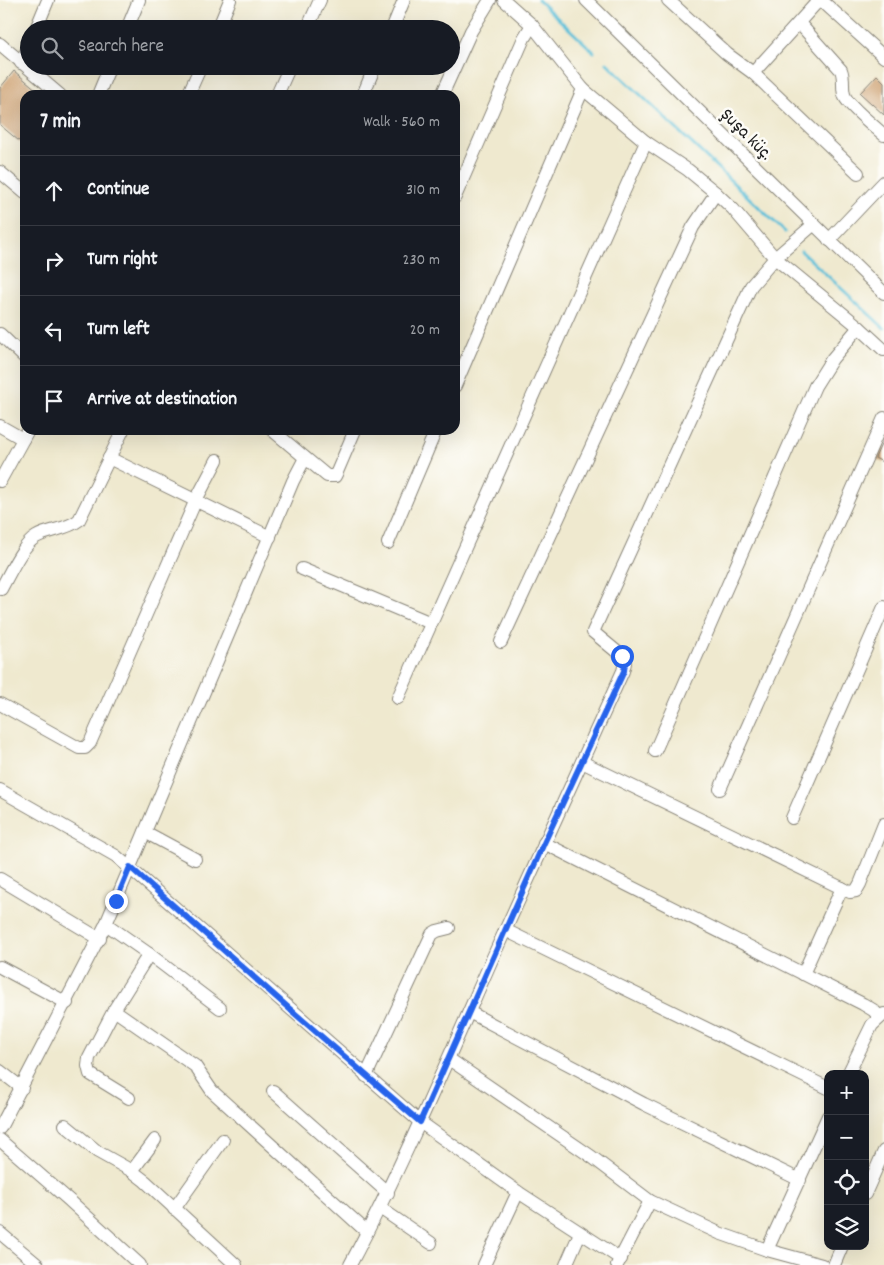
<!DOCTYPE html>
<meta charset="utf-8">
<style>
:root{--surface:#171b24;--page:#242831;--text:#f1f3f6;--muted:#9ea1a6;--line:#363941}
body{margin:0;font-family:Dekko,sans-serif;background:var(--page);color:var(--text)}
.controls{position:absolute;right:15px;bottom:15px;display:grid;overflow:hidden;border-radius:10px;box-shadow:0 5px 20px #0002}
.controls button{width:45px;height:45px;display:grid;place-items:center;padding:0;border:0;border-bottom:1px solid var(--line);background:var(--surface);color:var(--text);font:25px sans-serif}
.stop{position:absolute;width:15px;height:15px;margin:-11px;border:4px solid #2563eb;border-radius:50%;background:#fff}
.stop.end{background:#2563eb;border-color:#fff;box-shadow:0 1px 5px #0008}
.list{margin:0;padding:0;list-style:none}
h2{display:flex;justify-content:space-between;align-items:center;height:65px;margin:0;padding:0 20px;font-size:21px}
h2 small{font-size:16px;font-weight:400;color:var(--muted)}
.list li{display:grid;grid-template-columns:32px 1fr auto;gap:15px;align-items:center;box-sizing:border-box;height:70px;padding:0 20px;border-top:1px solid var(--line)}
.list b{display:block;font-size:19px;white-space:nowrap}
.list em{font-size:16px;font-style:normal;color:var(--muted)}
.icon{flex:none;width:28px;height:28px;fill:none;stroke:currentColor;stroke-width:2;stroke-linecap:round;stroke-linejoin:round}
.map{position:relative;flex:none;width:884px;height:1265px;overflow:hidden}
.search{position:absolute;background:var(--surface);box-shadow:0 5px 20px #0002;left:20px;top:20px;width:440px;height:55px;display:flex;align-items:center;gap:12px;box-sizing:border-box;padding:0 18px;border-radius:28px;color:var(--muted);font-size:19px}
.panel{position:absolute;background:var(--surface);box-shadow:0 5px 20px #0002;left:20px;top:90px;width:440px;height:345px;border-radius:15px}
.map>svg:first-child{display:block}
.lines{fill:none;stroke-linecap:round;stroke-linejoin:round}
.stream{stroke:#5bc0d9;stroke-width:3}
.building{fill:#cea273}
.minor-casing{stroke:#868276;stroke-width:14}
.minor{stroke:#fff;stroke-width:12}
.route{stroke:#2563eb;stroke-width:6}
.labels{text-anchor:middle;stroke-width:5;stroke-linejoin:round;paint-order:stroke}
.street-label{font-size:19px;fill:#1c1c1c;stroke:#fdfcf7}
</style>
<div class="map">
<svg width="884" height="1265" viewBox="0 0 884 1265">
<rect width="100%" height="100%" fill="#fdfcf7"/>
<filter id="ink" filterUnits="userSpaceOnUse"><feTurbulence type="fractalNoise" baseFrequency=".02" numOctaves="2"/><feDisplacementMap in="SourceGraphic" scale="10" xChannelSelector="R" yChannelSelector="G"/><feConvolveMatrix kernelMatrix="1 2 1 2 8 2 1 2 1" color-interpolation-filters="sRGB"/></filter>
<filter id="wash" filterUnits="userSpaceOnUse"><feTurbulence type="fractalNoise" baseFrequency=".0096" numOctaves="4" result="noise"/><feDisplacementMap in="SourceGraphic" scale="20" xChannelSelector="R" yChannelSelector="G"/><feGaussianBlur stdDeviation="1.12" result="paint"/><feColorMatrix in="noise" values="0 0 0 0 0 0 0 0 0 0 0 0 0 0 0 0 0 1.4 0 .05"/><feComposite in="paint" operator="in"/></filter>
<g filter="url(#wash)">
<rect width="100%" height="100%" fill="#efe9cf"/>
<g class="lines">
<g class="stream">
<path d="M538,0L594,52"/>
<path d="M607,63L785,232"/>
<path d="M801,251L884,328"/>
</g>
</g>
<g id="blocks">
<g class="building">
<path d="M14,71L43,95H25V146L0,125V88Z"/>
<path d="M877,75L884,82V115L860,93Z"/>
<path d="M884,438V463L875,458Z"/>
</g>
</g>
</g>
<g filter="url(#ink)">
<use href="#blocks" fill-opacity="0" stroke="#868276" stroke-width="1"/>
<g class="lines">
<g class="minor-casing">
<g id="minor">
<path d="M504,0L532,25L583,89L646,142L688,170L716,193L733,209L775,258L859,327L884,350"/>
<path d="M586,0L884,293"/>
<path d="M668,0L727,54L753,73L858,173"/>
<path d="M821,0L884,57"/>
<path d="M799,23L841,70C845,79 841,89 845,97C850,107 875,127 884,135"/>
<path d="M36,29L48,0"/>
<path d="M127,29L139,0"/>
<path d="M218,29L230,0"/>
<path d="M307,29L320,0"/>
<path d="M392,29L404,0"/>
<path d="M0,44L60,95"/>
<path d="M21,63L29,45"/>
<path d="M753,73L819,0"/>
<path d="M98,95L110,66"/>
<path d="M188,95L201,66"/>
<path d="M277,95L290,66"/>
<path d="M363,95L375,66"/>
<path d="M442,95L471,31L490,0"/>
<path d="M0,172L25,193"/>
<path d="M455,197L524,38L532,25"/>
<path d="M829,240L884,182"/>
<path d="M0,334L25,358"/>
<path d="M455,386L583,89"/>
<path d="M0,426L23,439"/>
<path d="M272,430L327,476H335L337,472L355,430"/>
<path d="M109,458L270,537"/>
<path d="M0,481L28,430"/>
<path d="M388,543L436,430"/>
<path d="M302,569L431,623"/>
<path d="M1,589C9,575 22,545 36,537C50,529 66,530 79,520L123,430"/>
<path d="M501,642L693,227L716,193"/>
<path d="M398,698L646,142"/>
<path d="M0,704L79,748H85L90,743L195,502L217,460"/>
<path d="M655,751L815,386L832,359L859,327"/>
<path d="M582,762L850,892L856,891L860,884L884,824"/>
<path d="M720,789L884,418"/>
<path d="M0,790L116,856L420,1122L518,1192L621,1259"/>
<path d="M792,818L884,607"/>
<path d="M145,832L195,859"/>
<path d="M544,843L863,1004L873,1010L880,1017"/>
<path d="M0,879L100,939"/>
<path d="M106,924L149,954L114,1010L195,1066L212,1091L367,1232"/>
<path d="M505,930L828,1088"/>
<path d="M149,954L220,1008"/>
<path d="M0,967L67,1003"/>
<path d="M803,974L842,888"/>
<path d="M114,1010L89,1058L88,1066L90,1074L129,1098"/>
<path d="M469,1012L644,1104L800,1180"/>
<path d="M449,1059L592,1157L650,1201L719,1233L767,1250L822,1265"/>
<path d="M0,1071L22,1088"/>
<path d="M848,1074L872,1025L884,1014"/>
<path d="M366,1076L432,934L437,931L449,928"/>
<path d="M273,1091L388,1193"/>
<path d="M65,1125L98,1152L132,1171L145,1181L236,1265"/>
<path d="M0,1128L106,924L293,481L305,458"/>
<path d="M0,1140L70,1201L140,1265"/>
<path d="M132,1171L155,1140"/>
<path d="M865,1194L884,1151"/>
<path d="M380,1208L431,1243"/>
<path d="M174,1209L223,1140"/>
<path d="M0,1233L38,1265"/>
<path d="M767,1250L828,1116"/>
<path d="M350,1265C403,1165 447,1061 493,957C536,861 580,767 623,671L625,663L622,656L593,632L751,286L775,258L813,225"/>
<path d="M484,1265L518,1192"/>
<path d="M566,1265L580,1233"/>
<path d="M617,1265L650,1201"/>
<path d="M834,1265L842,1246"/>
</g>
</g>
<use href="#minor" class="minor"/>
</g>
</g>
<g class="lines" filter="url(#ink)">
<path class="route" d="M116,901L130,867L292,1011L420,1122L544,843L624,671L625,663L622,656"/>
</g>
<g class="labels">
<g class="street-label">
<text transform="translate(748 133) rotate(45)" y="7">Şuşa küç.</text>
</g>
</g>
</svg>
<div class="controls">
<button>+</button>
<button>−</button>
<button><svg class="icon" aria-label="locate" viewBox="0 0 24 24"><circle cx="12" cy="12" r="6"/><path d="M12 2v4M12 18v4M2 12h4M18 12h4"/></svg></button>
<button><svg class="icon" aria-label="layers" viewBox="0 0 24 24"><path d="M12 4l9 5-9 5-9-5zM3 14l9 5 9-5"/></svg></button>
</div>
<div class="stop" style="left:622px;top:656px"></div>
<div class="stop end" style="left:116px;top:901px"></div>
<div class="search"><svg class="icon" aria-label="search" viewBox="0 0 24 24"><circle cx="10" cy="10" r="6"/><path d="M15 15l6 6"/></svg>Search here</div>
<section class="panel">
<h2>7 min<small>Walk · 560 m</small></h2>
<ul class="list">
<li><svg class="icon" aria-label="ahead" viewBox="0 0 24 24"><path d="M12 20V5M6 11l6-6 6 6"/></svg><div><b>Continue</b></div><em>310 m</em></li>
<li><svg class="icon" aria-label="right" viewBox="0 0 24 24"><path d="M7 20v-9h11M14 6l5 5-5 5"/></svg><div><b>Turn right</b></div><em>230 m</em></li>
<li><svg class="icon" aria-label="left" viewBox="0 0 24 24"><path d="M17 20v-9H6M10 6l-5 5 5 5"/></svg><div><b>Turn left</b></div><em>20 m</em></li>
<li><svg class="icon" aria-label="arrive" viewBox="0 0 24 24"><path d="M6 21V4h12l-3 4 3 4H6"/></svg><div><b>Arrive at destination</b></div></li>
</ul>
</section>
</div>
